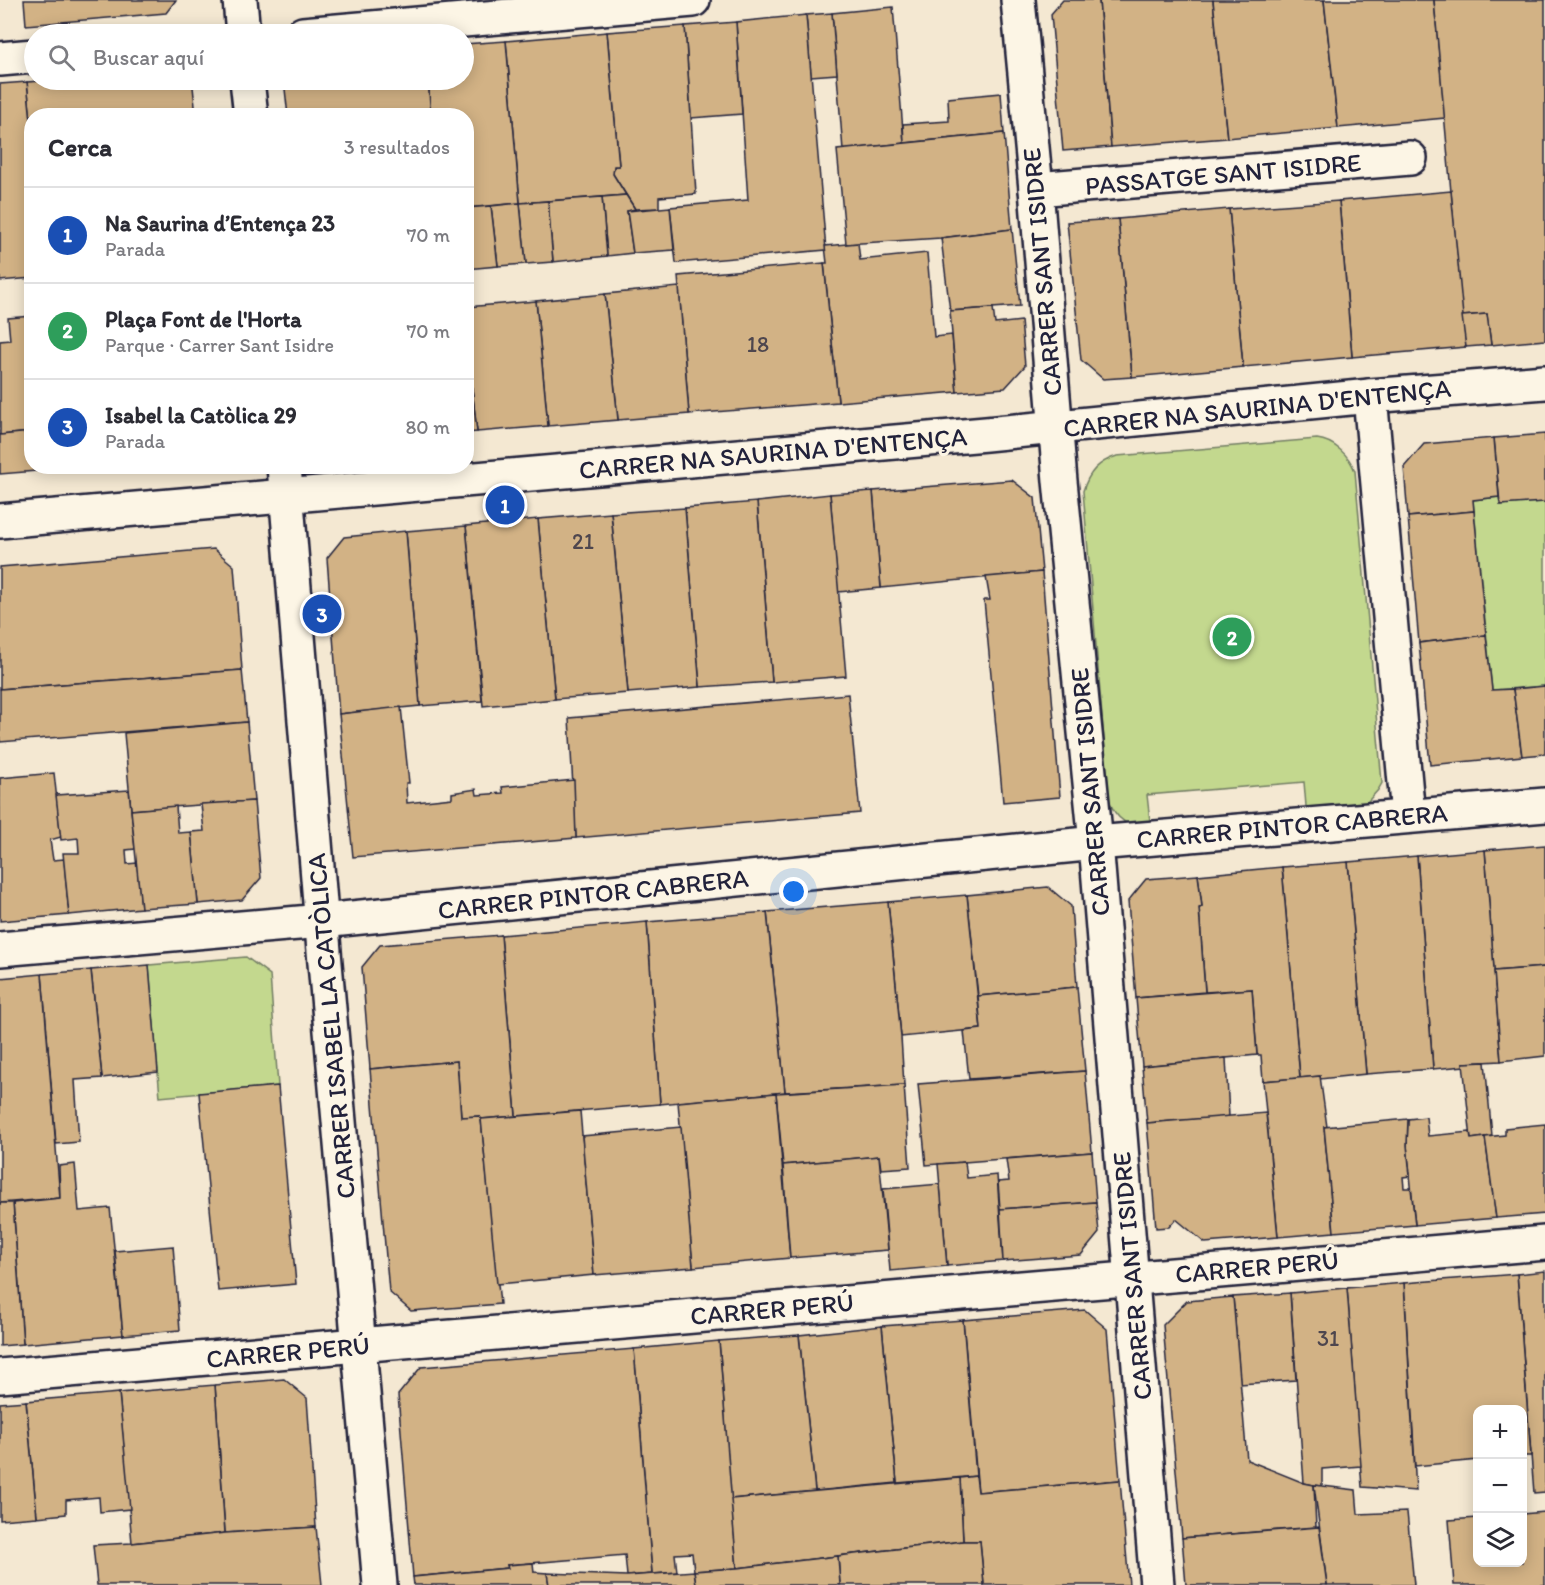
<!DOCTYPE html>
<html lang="es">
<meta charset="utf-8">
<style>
:root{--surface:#fff;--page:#f7f7f7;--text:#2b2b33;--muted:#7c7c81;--line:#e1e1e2;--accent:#111827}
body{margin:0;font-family:Itim,sans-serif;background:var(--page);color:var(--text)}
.controls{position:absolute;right:18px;bottom:18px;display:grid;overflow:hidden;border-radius:12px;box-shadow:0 3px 15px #0003}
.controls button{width:54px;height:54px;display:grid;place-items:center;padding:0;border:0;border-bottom:2px solid var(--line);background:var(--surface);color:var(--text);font:30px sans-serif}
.you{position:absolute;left:794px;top:892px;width:21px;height:21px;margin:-15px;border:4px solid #fff;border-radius:50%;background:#1a73e8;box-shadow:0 0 0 9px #1a73e833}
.badge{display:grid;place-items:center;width:39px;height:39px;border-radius:50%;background:var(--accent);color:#fff;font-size:20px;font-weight:700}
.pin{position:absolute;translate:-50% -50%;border:3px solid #fff;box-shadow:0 2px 6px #0006}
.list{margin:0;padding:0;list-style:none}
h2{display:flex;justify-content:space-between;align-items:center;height:78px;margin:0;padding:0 24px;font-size:26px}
h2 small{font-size:20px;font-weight:400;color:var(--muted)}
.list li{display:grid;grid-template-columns:39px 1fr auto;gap:18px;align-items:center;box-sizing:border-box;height:96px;padding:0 24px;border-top:2px solid var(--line)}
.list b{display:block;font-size:22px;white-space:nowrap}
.list p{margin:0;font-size:20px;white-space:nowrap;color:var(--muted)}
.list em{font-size:20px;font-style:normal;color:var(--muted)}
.icon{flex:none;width:33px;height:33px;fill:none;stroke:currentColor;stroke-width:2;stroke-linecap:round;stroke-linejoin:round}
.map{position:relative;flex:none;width:1545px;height:1585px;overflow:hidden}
.search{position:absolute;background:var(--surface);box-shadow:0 3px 15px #0003;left:24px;top:24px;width:450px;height:66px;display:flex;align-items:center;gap:15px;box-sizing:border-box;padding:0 21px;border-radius:33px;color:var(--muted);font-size:22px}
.panel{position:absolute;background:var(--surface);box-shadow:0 3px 15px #0003;left:24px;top:108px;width:450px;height:366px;border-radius:24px}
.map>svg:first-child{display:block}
.green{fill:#c3d88e;stroke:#727d64;stroke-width:1.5}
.building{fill:#d2b285;stroke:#22223b;stroke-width:1.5}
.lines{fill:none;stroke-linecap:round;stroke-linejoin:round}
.minor-casing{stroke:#22223b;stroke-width:38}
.major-casing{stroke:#22223b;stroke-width:38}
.minor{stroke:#fcf5e5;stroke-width:33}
.major{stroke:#fcf5e5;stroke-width:33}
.labels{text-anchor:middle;stroke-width:6;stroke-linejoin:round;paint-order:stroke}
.number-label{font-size:22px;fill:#4e464e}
.street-label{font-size:26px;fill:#22223b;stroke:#fcf5e5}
</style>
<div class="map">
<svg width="1545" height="1585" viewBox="0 0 1545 1585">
<rect width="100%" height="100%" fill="#f4e8d2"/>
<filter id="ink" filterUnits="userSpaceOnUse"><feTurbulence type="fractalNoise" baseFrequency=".0167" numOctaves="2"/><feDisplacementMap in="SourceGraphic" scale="12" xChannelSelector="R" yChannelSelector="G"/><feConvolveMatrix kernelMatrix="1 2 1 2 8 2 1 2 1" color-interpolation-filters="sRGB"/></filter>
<g filter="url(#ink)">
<g class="green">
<path d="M1317,439C1334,441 1349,455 1355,471L1382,783L1378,790L1361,809L1307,818L1304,782L1147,795L1151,830C1130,827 1115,821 1109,799L1083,491C1089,472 1098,462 1117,456Z"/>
<path d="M1499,497L1500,505L1545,501V686L1492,690L1473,500Z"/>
<path d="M246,957L270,975L278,1086L160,1097L149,965Z"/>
</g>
<g class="building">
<path d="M24,0H176L166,13L26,25Z"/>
<path d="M1063,0H1099L1111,147L1063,151L1051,14Z"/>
<path d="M1099,0H1213L1227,138L1111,147Z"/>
<path d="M1213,0H1324L1338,128L1227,138Z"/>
<path d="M1324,0H1434L1445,118L1338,128Z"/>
<path d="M1434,0H1545V340L1491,345L1487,314L1462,316Z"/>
<path d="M893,7L904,143L843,150L832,13Z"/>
<path d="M832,13L837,74L811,76L806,15Z"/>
<path d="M806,15L826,250L676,263L670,207L748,200L736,22Z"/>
<path d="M736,22L742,114L691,118L685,26Z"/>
<path d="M685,26L696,194L659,197V208L635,209L613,174L614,166H619L607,32Z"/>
<path d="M607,32L619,166H614L613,174L626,195L520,203L506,41Z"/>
<path d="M506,41L520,203L466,208V116H431L428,80H464V44Z"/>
<path d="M57,80H184L193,87L196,116H32V130L27,82Z"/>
<path d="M284,80H428L431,116H288Z"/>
<path d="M27,82L32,130V278L0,281V84Z"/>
<path d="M1001,93L1004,133L904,143L903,124L949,121L948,98Z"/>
<path d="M1004,133L1012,229L941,238L846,244L837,150Z"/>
<path d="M1451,191L1466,347L1352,357L1339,201Z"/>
<path d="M626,195L635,209L627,211L633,253L607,256L602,197Z"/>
<path d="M602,197L607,256L553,262L548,201Z"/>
<path d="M548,201L553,262L526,264L520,203Z"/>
<path d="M1339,201L1352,357L1243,367L1229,209Z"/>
<path d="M520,203L526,264L498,266L491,206Z"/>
<path d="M491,206L498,266L466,269V208Z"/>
<path d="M670,207L674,250L633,253L627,211Z"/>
<path d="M1229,209L1243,367L1132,377L1118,219Z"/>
<path d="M1118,219L1132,377L1103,379L1081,360L1067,222Z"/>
<path d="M1012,229L1020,306L950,311L941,238Z"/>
<path d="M858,243L860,260L927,253L934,337L952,335L957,392L838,402L824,263H827L825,246Z"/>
<path d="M824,263L838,402L689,414L678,276Z"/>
<path d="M679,287L689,414L618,420L605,294Z"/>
<path d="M605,294L618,420L548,426L536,301Z"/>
<path d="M536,301L548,426L477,432L466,336V307Z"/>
<path d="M993,308L995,324L1021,321L1025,366L1005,388L957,392L950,311Z"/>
<path d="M1487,314L1491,345L1466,347L1462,316Z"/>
<path d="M32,316V432L0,435V341L10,340L8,318Z"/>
<path d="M466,336L477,432L466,433Z"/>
<path d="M32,432V466H60L61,469L0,474V435Z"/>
<path d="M1545,434V502L1500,505L1494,438Z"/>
<path d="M1494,438L1499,497L1473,500L1474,511L1408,517L1404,467L1424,444Z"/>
<path d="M1012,480L1035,498L1042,572L881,588L873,491Z"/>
<path d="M873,491L881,588L838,592L830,494Z"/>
<path d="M830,494L846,676L772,682L757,502Z"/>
<path d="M757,502L772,682L700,687L685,508Z"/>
<path d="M685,508L700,687L628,693L611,513Z"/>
<path d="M1474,511L1486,635L1419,643L1408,517Z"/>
<path d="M611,513L628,693L555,699L538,519Z"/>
<path d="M538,519L555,699L483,706L466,526Z"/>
<path d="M466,526L482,701L420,706L406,531Z"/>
<path d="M406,531L420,706L339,714L327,558L344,537Z"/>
<path d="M214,549L234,566L242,670L0,689V567Z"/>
<path d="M1042,572L1060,797L1003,802L984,600H990L986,577Z"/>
<path d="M1486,635L1492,690L1513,689L1522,756L1430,765L1419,643Z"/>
<path d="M242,670L247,722L0,742V689Z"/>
<path d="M1545,686V754L1522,756L1513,689Z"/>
<path d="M848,694L860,813L576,838L569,718Z"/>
<path d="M401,707L409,783H406L407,803L452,798V793L476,789L477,795L503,793L502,787L574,780L576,838L353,857L339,714Z"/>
<path d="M247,722L254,801L131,810L124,733Z"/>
<path d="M54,773L61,837L50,840L53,860L64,859L69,915L0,921V778Z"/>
<path d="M129,790L135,849L126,850L127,864L137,863L141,908L69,915L63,853H79L78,838L61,840L56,795Z"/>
<path d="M254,801L261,878L242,900L198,904L191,832L204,831L201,804Z"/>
<path d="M176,806L178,833L191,832L198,904L141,908L131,810Z"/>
<path d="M1545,845V967L1494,971L1485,850Z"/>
<path d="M1485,850L1501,1061L1463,1063L1464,1066L1433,1069L1417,856Z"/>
<path d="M1417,856L1433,1069L1366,1074L1348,862Z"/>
<path d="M1348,862L1366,1074L1320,1079V1076L1300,1078L1282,867Z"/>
<path d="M1282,867L1300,1078L1263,1081L1261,1055H1257L1252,989L1205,992L1199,908L1202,907L1198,875Z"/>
<path d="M1198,875L1202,907L1199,908L1205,992L1136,998L1128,901L1146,879Z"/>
<path d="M1048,887L1071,906L1077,987L978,996L967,895Z"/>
<path d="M967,895L981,1029L901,1037L888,902Z"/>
<path d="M888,902L901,1037L904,1085L785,1092L767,912Z"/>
<path d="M767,912L785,1092L660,1104L647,922Z"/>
<path d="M647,922L660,1104L516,1116L501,935Z"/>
<path d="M501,935L516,1116L481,1119L480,1116L461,1117L457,1061L370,1069L362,967L380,945Z"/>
<path d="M149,965L158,1072L102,1078L91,970Z"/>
<path d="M1545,967V1056L1501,1061L1494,971Z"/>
<path d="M91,970L102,1078L75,1080L79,1142L56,1144L42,974Z"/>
<path d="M42,974L60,1198L0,1203V978Z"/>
<path d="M1077,987L1085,1071L969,1079L964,1031L981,1029L978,996Z"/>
<path d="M1252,989L1257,1055L1142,1066L1136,998Z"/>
<path d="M1226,1058L1229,1117L1147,1123L1142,1066Z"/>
<path d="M457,1061L461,1117L480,1116L481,1119L500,1304L411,1311L389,1292L370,1069Z"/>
<path d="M1485,1062L1492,1136L1471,1139L1463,1063Z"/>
<path d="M1085,1071L1092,1152L926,1165L918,1084Z"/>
<path d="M1320,1076L1327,1127H1324L1334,1232L1278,1237L1263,1081Z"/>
<path d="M904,1085L910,1167L881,1169L879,1156L783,1165L776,1093Z"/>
<path d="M278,1086L296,1284L218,1291L199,1093Z"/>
<path d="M776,1093L790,1258L693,1267L678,1102Z"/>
<path d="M580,1111L594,1275L497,1284L481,1119Z"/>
<path d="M1266,1113L1278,1237L1205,1243L1176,1219L1169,1227L1156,1228L1147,1123Z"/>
<path d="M1426,1117L1428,1136L1470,1132L1471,1139L1485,1137L1496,1218L1415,1225L1407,1145L1408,1119Z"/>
<path d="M1408,1119L1407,1145L1410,1176L1403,1177L1404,1188H1411L1415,1225L1334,1232L1324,1127Z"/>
<path d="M1545,1124V1214L1496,1218L1485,1137L1505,1135V1128Z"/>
<path d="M681,1127L693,1267L594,1275L582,1136Z"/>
<path d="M1092,1152L1096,1202L1000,1209L998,1182L1009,1181L1006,1159Z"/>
<path d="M879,1156L888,1250L790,1258L783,1165Z"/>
<path d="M965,1162L967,1178L997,1175L1003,1261L947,1266L938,1164Z"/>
<path d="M75,1164L79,1211L110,1208L123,1335L23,1344L13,1203L60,1198L59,1166Z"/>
<path d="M940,1184L947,1266L890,1271L883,1189Z"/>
<path d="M1096,1202L1099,1233L1081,1255L1003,1261L1000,1209Z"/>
<path d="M0,1203H13L23,1344L0,1346Z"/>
<path d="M173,1246L180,1330L123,1335L115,1251Z"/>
<path d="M1545,1271V1492L1534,1493L1517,1274Z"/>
<path d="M1517,1274L1531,1456H1522V1410H1478V1460L1415,1466L1404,1283Z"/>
<path d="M1404,1283L1416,1491L1362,1487L1347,1288Z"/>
<path d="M1347,1288L1361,1466L1322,1469V1486L1314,1485L1304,1483L1290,1293Z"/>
<path d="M1290,1293L1296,1380L1240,1384L1233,1297Z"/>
<path d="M1233,1297L1247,1460L1304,1483L1314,1485L1316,1527L1182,1538L1163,1325L1187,1301Z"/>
<path d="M1085,1310L1107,1329L1120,1480L978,1492L963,1320Z"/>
<path d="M963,1320L976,1476L897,1483L882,1326Z"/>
<path d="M882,1326L897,1483L815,1491L799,1335Z"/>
<path d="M799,1335L815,1491L731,1499L719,1341Z"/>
<path d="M719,1341L737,1568L694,1571L692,1553L675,1554L677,1572L652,1574L634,1349Z"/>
<path d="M634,1349L652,1574L627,1576L625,1555L507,1565L508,1568L413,1577L398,1395L421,1367Z"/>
<path d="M284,1379L307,1398L316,1527L225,1533L215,1385Z"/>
<path d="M215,1385L225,1533L132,1543L119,1393Z"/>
<path d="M119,1393L130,1509L100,1512L99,1497L66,1500V1514L37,1517L26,1401Z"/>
<path d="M26,1401L37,1517L0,1520V1403Z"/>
<path d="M976,1476L978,1492L1120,1480L1129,1585H984L980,1541H963L960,1478Z"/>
<path d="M960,1478L963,1541L737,1568L731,1499Z"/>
<path d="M1314,1485L1356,1490L1358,1514L1407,1512L1414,1585H1327Z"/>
<path d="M1545,1512V1585H1454L1449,1520L1478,1518V1562H1522V1514Z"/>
<path d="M316,1527L322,1585H97L93,1545L132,1543L225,1533Z"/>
<path d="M1319,1527L1327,1585H1186L1182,1538Z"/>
<path d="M963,1541H980L984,1585H840L838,1556Z"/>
<path d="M838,1556L840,1585H696L694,1571L737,1568Z"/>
<path d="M533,1563L534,1572L547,1573L549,1585H414L413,1577L508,1568L507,1565Z"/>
<path d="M694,1571L696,1585H549L547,1573L627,1576Z"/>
</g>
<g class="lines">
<g class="minor-casing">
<g id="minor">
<path d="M240,0L243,34"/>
<path d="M1018,0L1036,189L1060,481L1096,843L1157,1585"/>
<path d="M303,34L693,0"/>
<path d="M0,59L34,56"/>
<path d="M247,80L251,116"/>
<path d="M1036,189L1410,158"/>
<path d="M1370,396L1408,816"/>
<path d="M284,466L325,963L380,1585"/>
<path d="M0,949L322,921L1096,843L1545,805"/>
<path d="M0,1376C515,1332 1030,1286 1545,1243"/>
</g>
</g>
<g class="major-casing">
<path id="major" d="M0,521L986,434L1370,396L1545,382"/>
</g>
<use href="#minor" class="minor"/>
<use href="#major" class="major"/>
</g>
</g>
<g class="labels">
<g class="number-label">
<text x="758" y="352">18</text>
<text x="583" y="549">21</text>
<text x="1328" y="1346">31</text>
</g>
<g class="street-label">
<text transform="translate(1223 174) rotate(-5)" y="9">PASSATGE SANT ISIDRE</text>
<text transform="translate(1042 272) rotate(-95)" y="9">CARRER SANT ISIDRE</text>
<text transform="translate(1257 408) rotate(-6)" y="9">CARRER NA SAURINA D'ENTENÇA</text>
<text transform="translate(773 453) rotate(-5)" y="9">CARRER NA SAURINA D'ENTENÇA</text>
<text transform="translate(1090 792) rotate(-95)" y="9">CARRER SANT ISIDRE</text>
<text transform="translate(1292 826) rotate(-5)" y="9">CARRER PINTOR CABRERA</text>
<text transform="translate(593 894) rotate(-6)" y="9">CARRER PINTOR CABRERA</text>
<text transform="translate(331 1026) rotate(-95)" y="9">CARRER ISABEL LA CATÒLICA</text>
<text transform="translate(1257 1267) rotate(-5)" y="9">CARRER PERÚ</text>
<text transform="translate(1132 1276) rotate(-95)" y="9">CARRER SANT ISIDRE</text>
<text transform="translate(772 1309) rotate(-5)" y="9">CARRER PERÚ</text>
<text transform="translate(288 1352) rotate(-5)" y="9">CARRER PERÚ</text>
</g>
</g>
</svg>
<div class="controls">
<button>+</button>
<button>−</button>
<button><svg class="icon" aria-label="layers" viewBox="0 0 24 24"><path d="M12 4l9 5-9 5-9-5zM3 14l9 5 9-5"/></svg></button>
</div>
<div class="you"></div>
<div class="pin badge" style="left:505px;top:505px;background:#1a4fb4">1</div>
<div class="pin badge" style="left:1232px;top:637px;background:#2e9e5b">2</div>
<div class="pin badge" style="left:322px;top:614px;background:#1a4fb4">3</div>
<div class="search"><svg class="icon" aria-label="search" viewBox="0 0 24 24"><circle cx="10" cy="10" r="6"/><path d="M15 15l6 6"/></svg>Buscar aquí</div>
<section class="panel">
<h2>Cerca<small>3 resultados</small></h2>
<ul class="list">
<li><span class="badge" style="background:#1a4fb4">1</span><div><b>Na Saurina d’Entença 23</b><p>Parada</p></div><em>70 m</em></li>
<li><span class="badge" style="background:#2e9e5b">2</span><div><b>Plaça Font de l'Horta</b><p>Parque · Carrer Sant Isidre</p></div><em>70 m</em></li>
<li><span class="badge" style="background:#1a4fb4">3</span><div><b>Isabel la Catòlica 29</b><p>Parada</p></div><em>80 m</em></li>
</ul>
</section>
</div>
